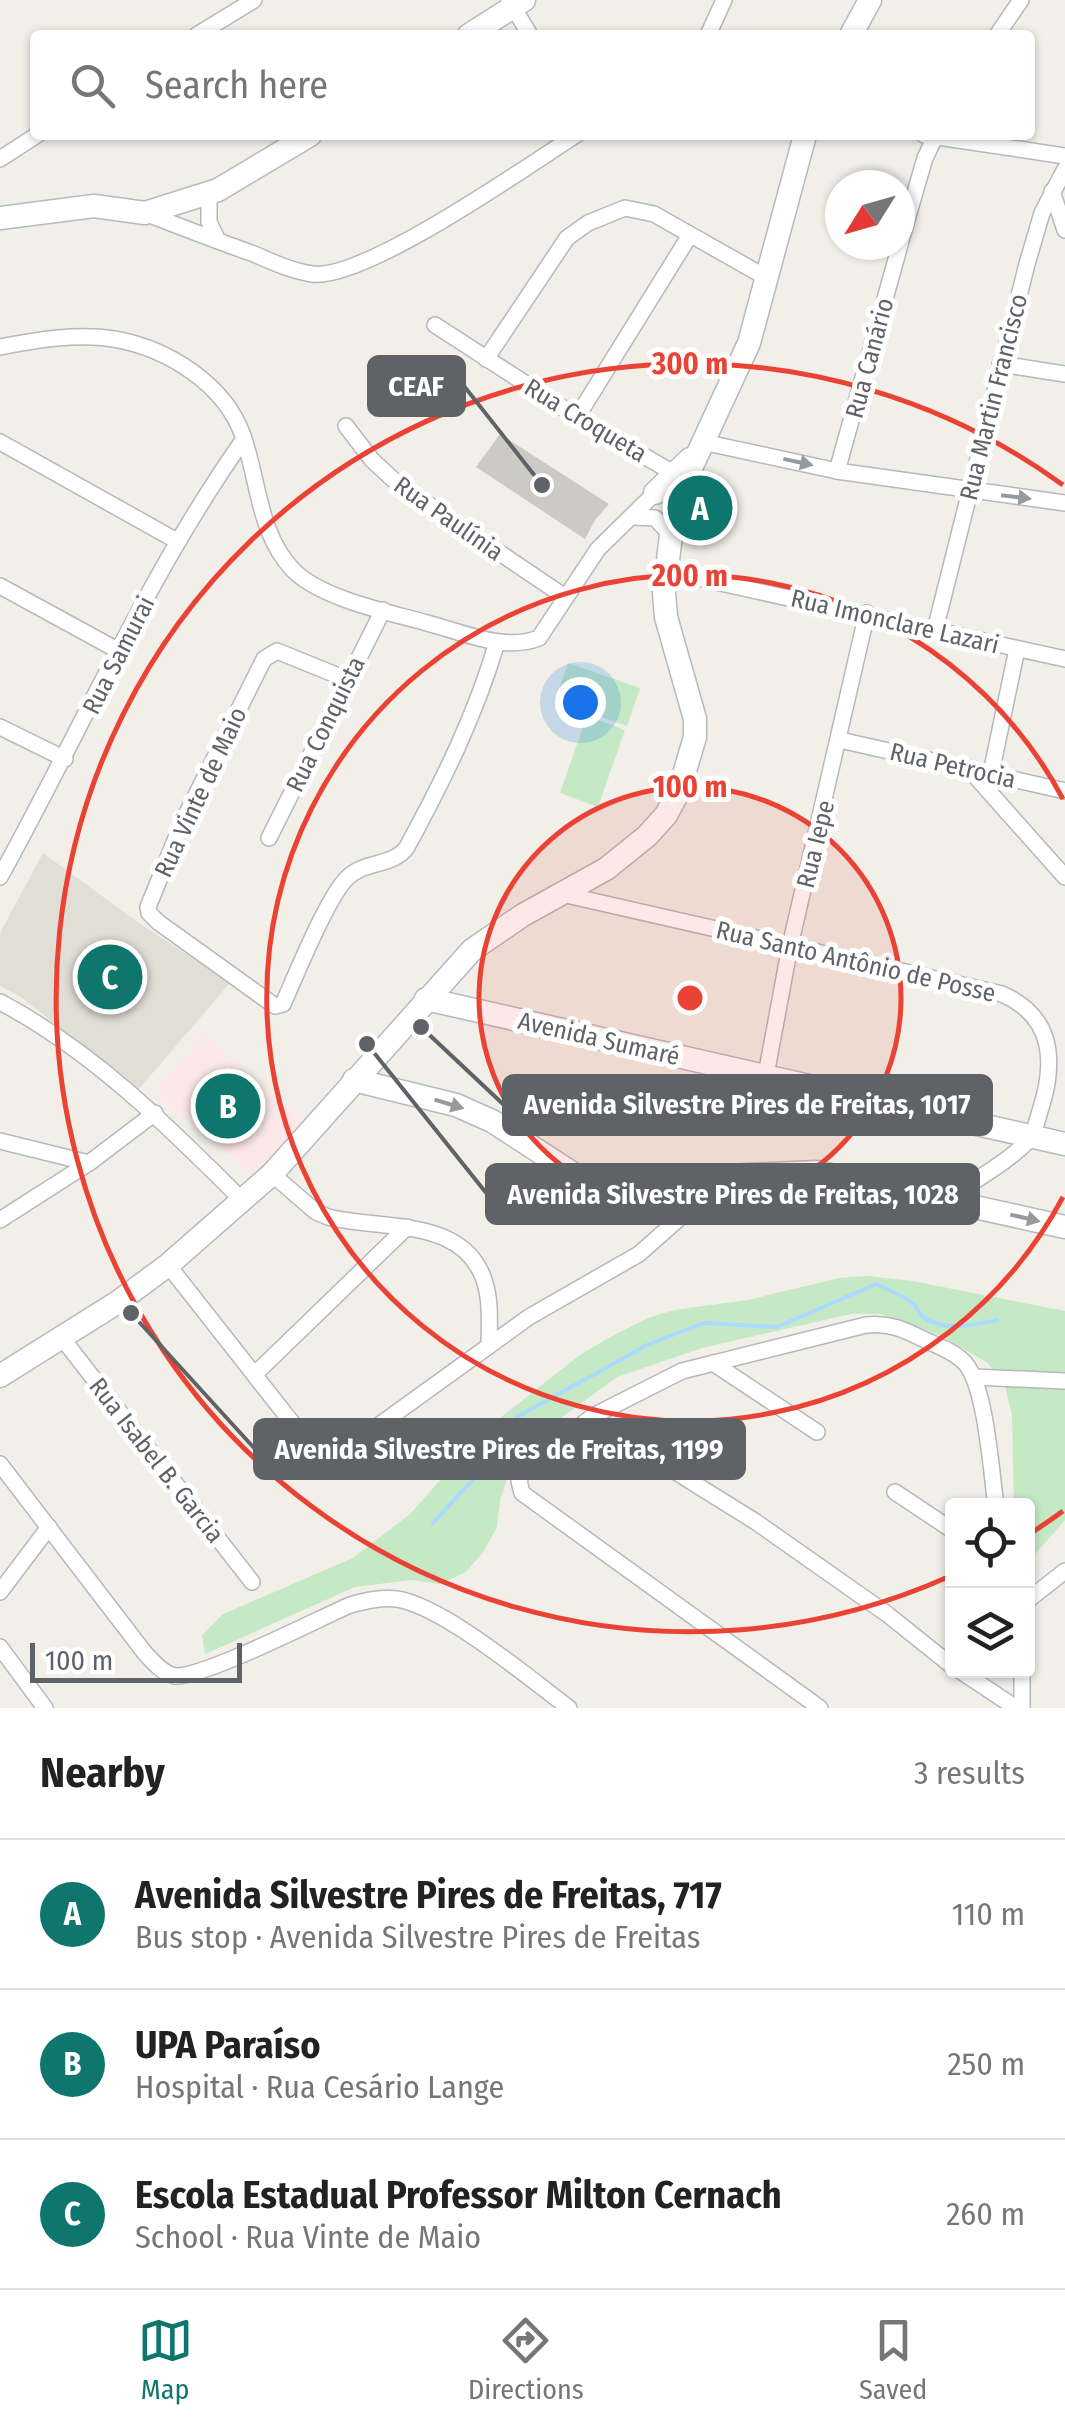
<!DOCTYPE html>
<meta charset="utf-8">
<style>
:root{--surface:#fff;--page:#f6f6f6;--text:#222;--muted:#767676;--line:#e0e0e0;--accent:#0f766e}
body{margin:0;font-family:"Fira Sans Condensed",sans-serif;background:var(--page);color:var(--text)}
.controls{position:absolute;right:30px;bottom:30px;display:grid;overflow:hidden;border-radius:10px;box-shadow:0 2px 8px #0004}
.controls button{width:90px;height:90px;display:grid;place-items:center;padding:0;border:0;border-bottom:2px solid var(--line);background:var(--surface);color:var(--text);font:50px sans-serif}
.compass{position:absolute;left:825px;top:170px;width:90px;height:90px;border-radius:50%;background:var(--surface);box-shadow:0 2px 8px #0004;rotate:233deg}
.scale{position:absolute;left:30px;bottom:25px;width:212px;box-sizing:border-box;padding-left:10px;border:5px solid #5f6368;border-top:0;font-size:28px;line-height:35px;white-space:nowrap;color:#5f6368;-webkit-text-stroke:8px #fff;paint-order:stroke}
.you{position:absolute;left:580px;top:702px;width:35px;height:35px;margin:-25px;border:8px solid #fff;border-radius:50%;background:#1a73e8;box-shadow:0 0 0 15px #1a73e833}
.badge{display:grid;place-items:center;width:65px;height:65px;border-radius:50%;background:var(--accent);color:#fff;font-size:32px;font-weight:700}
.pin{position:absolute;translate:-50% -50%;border:5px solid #fff;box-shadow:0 2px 10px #0006}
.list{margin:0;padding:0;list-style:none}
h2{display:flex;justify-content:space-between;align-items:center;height:130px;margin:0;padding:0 40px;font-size:42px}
h2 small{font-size:32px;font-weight:400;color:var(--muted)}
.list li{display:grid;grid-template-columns:65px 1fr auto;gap:30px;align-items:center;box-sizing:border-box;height:150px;padding:0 40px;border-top:2px solid var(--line)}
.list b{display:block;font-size:38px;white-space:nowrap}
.list p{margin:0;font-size:32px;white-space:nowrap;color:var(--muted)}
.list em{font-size:32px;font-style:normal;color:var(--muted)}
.icon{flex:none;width:55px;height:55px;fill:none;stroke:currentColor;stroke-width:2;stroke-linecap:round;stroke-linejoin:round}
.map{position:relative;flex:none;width:1065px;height:1708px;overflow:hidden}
.search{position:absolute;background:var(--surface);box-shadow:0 2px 8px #0004;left:30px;right:30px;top:30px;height:110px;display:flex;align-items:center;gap:25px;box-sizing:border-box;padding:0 35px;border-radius:10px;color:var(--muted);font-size:38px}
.sheet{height:580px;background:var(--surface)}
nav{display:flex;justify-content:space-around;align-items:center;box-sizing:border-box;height:140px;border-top:2px solid var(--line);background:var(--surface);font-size:28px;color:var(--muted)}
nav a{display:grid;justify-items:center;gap:5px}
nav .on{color:var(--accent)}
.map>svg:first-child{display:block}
.education{fill:#e1ded6}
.medical{fill:#fce8e6}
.green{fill:#c5e8c5}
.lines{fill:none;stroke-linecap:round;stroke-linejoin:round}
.stream{stroke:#aadaff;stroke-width:4}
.building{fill:#cccac5}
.street-casing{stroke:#b5b8bc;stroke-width:18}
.secondary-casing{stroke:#b6babf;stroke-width:25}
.street{stroke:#fff;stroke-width:15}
.secondary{stroke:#fff;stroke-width:22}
.oneway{fill:#979a9d}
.ring{fill:none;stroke:#ea4335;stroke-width:5}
.labels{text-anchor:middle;stroke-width:10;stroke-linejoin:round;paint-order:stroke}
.street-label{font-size:25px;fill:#5f6368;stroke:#fff}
.centre{fill:#ea4335;stroke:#fff;stroke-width:5}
.ring-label{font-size:30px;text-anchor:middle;font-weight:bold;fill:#ea4335;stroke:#fff;stroke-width:10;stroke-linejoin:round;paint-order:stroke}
.leader{fill:none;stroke:#5f6368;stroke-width:4}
.callout-dot{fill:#5f6368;stroke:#fff;stroke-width:4}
.callout{fill:#5f6368;stroke:#5f6368;stroke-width:4}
.callout-label{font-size:28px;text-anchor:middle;font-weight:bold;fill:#fff}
</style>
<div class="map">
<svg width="1065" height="1708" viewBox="0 0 1065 1708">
<rect width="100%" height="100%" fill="#f1efe8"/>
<path class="education" d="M43,853L139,923L230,983L138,1090L21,997L0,986V933Z"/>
<path class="medical" d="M204,1033L305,1122L261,1182L163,1101L159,1085Z"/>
<g class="green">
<path d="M568,663L640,688L627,726L555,701Z"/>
<path d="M587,716L625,730L598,807L560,793Z"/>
<path d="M867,1276L912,1281L1065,1311V1520L1036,1553L1028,1551V1506L1014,1505L1012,1415L1005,1386L988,1363L943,1337L898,1319L880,1314H851L702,1348L617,1377L550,1426L526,1450L509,1472L500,1500L497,1527L484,1551L466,1572L440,1584L411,1580L355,1587L205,1654L202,1635L223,1614L353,1558L410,1514L486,1429L580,1355L605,1340L648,1318L674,1310L748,1300L839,1278Z"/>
</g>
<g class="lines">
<path class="stream" d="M433,1523L479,1473L517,1417L649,1344L704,1323L777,1327L876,1284C888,1290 902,1294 913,1304C917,1307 919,1313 923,1317C944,1332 974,1325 997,1320"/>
</g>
<path class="building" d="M500,434L609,504L595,520L585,539L476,467Z"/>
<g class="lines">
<g class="street-casing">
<g id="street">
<path d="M509,0L530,35"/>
<path d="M197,35L254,0"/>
<path d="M708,35L724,0"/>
<path d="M997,35L1021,0"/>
<path d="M924,135L1065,156"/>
<path d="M0,159L37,135"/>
<path d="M1052,191L1065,230"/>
<path d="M209,194V222L218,241"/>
<path d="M145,213C181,227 217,241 254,254C272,262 292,271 312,274C364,281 526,167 576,135"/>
<path d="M900,244L925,158L936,135"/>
<path d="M435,325L577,417L682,478"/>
<path d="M0,347C36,340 77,333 114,339C167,348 225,384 243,436C259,481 258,533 293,570C322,599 388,612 427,623C462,632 504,652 539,638L598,549L655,493L665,491"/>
<path d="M486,359L567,238L588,223L625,208L654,214L767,278"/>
<path d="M1000,364L1065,374"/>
<path d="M577,417L690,235"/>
<path d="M346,426L372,460L398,484L565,597"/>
<path d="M0,442L177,541"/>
<path d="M703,442L837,471L1065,503"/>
<path d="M837,471L900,245"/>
<path d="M634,517L655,518L671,535"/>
<path d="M666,571L1065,659"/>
<path d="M0,586L119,651"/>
<path d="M935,630L1027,264L1042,213L1065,169"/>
<path d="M346,679L277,651L264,659L183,821L148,907L149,913L158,922L275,1006L283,1004C296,975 327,898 347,878C365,860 393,867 407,847C443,781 476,714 497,642"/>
<path d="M0,727L65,759"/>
<path d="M840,740L1065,791"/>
<path d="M968,768L1065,877"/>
<path d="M991,773L1017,649"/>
<path d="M269,838L383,610"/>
<path d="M0,877C81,731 148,574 244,439"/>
<path d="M562,894L1002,994C1054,1017 1056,1062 1040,1111C1037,1120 1035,1133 1029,1140C1007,1163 973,1181 947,1199"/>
<path d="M0,1002C93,1051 170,1128 243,1201"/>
<path d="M766,1075L790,946L867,613"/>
<path d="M0,1141L89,1163"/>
<path d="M272,1174L316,1212L328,1217C383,1231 472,1215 487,1291C491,1309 489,1328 489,1346"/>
<path d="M0,1220L89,1163L155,1113"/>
<path d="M168,1265L319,1457L328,1462L529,1317L639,1254L726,1177"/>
<path d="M62,1338L252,1582"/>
<path d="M713,1363L817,1432"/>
<path d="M256,1373L407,1227"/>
<path d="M974,1377L1065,1381"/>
<path d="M593,1416L615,1434L756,1522L887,1614L952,1666"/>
<path d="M0,1464L144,1652C152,1661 163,1674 175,1676C203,1678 318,1619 350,1605C365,1601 381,1597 397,1599C443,1606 529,1678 569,1708"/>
<path d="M895,1492L952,1530"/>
<path d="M0,1592L49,1527"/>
<path d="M1028,1600L1065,1571"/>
<path d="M0,1647L45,1708"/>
<path d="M959,1670L1016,1708"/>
<path d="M1022,1670V1708"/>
<path d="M820,1708L522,1493L519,1481L523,1471L593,1416L682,1371L866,1325C889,1322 905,1330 925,1340C938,1346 955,1352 965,1363C986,1387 991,1471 996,1506"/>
</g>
</g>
<g class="secondary-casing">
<g id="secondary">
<path d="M469,35L524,0"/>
<path d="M851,35L870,0"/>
<path d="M0,218L94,206L145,213L218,190L310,135"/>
<path d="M655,493L690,459"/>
<path d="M426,999L1065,1144"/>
<path d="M354,1080L456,1105L492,1121L575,1175L606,1190L727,1176L817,1172L1065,1227"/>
<path d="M0,1376L118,1302L168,1265L272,1174L472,950L523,915L606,869L647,836L666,815L679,791L695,737V719L666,617L664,593L671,535L680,492L749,343L805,135"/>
</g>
</g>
<use href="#street" class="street"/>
<use href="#secondary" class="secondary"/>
</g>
<defs><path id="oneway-solid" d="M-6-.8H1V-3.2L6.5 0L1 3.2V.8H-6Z" transform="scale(2.5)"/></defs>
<g class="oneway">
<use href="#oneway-solid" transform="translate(798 462) rotate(12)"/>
<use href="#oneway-solid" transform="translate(1016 497) rotate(7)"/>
<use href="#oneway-solid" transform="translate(449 1104) rotate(17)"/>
<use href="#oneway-solid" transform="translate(1025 1218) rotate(13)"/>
</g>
<circle cx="690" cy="998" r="211" fill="#ea4335" fill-opacity=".12"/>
<g class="ring">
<circle cx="690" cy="998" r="211"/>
<path d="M1063 1197A423 423 0 1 1 1063 799"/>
<path d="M1063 1511A634 634 0 0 1 1031 1533M948 1577A634 634 0 1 1 1063 485"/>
</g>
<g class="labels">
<g class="street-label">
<text transform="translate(869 358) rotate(-75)" y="9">Rua Canário</text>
<text transform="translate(993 397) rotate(-76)" y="9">Rua Martin Francisco</text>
<text transform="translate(586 420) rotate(31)" y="9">Rua Croqueta</text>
<text transform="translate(449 518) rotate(35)" y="9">Rua Paulínia</text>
<text transform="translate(895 621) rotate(13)" y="9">Rua Imonclare Lazari</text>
<text transform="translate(118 655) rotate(-63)" y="9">Rua Samurai</text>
<text transform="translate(325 724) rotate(-64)" y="9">Rua Conquista</text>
<text transform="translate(953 765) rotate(13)" y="9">Rua Petrocia</text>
<text transform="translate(200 792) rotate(-65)" y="9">Rua Vinte de Maio</text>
<text transform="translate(815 844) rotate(-76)" y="9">Rua Iepe</text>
<text transform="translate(856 961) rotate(13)" y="9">Rua Santo Antônio de Posse</text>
<text transform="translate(599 1038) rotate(13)" y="9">Avenida Sumaré</text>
<text transform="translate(157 1460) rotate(52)" y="9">Rua Isabel B. Garcia</text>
</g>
</g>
<circle cx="690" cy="998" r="15" class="centre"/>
<g class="ring-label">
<text x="690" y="374">300 m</text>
<text x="690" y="586">200 m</text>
<text x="690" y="797">100 m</text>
</g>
<path class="leader" d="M542 485L464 386M421 1027L504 1105M367 1044L487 1194M131 1313L255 1449"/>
<g class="callout-dot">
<circle cx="542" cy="485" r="10"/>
<circle cx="421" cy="1027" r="10"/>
<circle cx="367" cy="1044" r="10"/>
<circle cx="131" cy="1313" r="10"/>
</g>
<g class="callout">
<rect x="369" y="357" width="95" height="58" rx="10"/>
<rect x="504" y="1076" width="487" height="58" rx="10"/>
<rect x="487" y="1165" width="491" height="58" rx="10"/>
<rect x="255" y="1420" width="489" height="58" rx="10"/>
</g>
<g class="callout-label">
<text x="416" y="396">CEAF</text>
<text x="747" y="1114">Avenida Silvestre Pires de Freitas, 1017</text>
<text x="733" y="1204">Avenida Silvestre Pires de Freitas, 1028</text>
<text x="499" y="1459">Avenida Silvestre Pires de Freitas, 1199</text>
</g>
</svg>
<div class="controls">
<button><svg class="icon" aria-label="locate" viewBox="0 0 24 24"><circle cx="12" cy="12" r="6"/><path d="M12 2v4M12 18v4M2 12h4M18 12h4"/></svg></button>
<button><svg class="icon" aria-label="layers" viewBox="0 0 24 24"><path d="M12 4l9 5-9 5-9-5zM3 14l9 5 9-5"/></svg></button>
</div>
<svg class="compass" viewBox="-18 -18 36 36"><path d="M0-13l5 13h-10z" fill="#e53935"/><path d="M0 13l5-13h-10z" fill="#767676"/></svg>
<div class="scale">100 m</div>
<div class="you"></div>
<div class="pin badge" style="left:700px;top:508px">A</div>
<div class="pin badge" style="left:228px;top:1106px">B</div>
<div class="pin badge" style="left:110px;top:977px">C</div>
<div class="search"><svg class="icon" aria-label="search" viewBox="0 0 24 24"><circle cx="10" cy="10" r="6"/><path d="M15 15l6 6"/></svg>Search here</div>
</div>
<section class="sheet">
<h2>Nearby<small>3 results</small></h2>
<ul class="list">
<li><span class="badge">A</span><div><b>Avenida Silvestre Pires de Freitas, 717</b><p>Bus stop · Avenida Silvestre Pires de Freitas</p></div><em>110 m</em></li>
<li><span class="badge">B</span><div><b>UPA Paraíso</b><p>Hospital · Rua Cesário Lange</p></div><em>250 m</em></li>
<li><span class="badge">C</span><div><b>Escola Estadual Professor Milton Cernach</b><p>School · Rua Vinte de Maio</p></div><em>260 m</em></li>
</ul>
</section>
<nav>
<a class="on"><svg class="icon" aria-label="map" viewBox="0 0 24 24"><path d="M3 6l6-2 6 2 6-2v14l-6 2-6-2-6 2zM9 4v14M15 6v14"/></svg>Map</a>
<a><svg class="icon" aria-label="directions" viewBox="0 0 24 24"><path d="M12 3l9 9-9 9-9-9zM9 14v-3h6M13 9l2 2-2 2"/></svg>Directions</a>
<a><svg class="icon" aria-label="saved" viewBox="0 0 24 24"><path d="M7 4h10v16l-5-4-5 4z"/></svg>Saved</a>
</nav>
